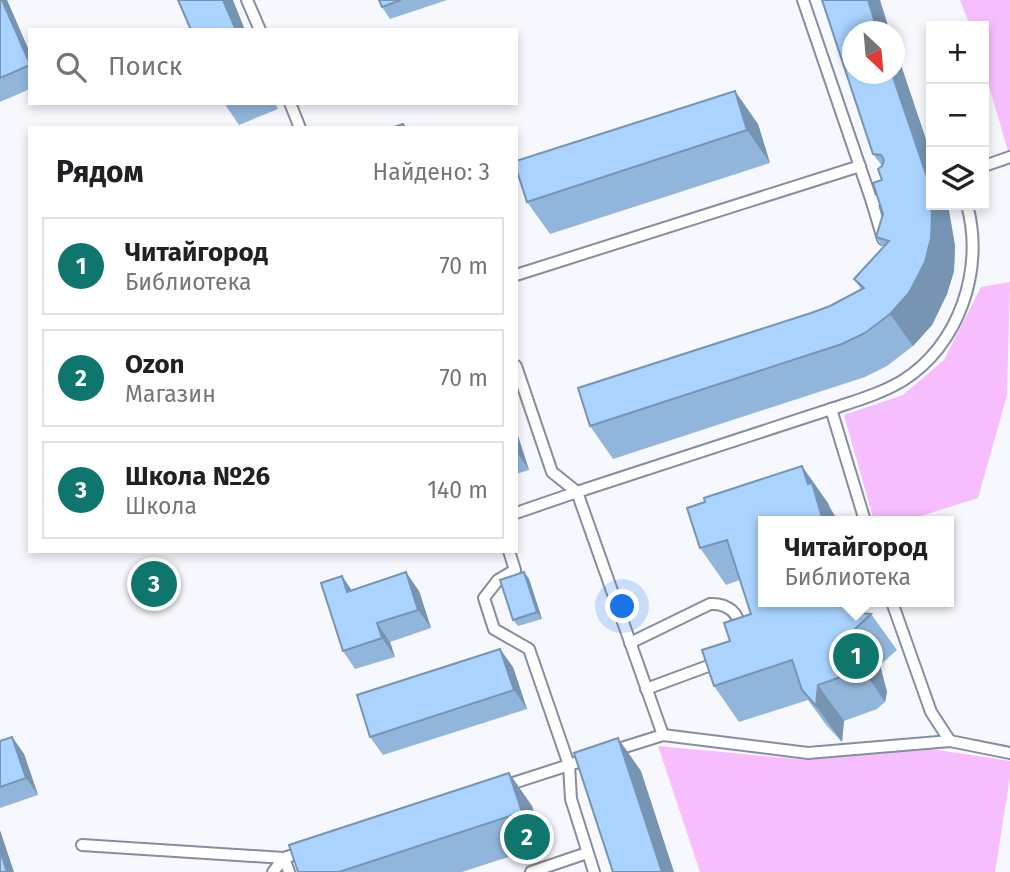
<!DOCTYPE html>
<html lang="ru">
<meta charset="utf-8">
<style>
:root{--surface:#fff;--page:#f2f2f2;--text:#202124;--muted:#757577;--line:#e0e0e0;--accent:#0f766e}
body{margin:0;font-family:"Fira Sans",sans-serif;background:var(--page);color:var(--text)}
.controls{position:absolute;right:21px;top:21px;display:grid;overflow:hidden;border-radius:0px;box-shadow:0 4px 10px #0003}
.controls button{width:63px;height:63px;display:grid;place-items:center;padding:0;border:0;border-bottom:2px solid var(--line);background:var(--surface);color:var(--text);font:35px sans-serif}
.compass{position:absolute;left:842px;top:21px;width:63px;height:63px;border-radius:50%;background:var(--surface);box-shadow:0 4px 10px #0003;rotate:154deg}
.you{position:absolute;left:623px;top:607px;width:24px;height:24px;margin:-18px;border:5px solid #fff;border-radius:50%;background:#1a73e8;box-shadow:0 0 0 10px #1a73e833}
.badge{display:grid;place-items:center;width:46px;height:46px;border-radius:50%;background:var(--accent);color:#fff;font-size:23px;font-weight:700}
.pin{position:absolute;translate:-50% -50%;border:4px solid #fff;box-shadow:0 2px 7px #0006}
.popup{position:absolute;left:758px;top:516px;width:196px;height:91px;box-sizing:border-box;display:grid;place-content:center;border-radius:0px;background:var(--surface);filter:drop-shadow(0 2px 5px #0005);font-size:23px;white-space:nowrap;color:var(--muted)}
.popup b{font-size:26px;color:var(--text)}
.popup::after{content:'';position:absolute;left:50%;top:100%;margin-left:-14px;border:14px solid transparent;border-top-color:var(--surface)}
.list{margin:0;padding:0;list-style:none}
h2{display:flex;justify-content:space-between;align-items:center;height:91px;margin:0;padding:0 28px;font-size:30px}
h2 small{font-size:23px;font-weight:400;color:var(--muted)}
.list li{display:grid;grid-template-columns:46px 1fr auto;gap:21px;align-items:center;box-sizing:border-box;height:98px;margin:0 14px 14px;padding:0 14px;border:2px solid var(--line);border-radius:0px}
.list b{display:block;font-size:26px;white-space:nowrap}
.list p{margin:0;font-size:23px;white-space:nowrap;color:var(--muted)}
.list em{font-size:23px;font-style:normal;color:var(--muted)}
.icon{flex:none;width:38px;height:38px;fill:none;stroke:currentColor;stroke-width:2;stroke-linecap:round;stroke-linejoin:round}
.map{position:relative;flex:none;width:1010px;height:872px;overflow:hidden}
.search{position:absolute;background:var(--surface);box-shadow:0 4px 10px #0003;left:28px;top:28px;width:490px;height:77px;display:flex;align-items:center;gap:18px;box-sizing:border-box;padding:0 24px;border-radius:0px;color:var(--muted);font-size:26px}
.panel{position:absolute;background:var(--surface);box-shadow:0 4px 10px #0003;left:28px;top:126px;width:490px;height:427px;border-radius:0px}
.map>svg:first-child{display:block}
.green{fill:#f7beff}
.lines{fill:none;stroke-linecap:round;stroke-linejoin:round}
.lane-casing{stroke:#878da1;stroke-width:14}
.lane{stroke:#fff;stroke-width:10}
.wall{fill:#92b6db}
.shaded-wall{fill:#7794b2}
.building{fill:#aad4ff;stroke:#7794b2;stroke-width:2}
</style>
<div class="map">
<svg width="1010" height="872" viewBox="0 0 1010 872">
<rect width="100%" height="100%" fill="#f7f8fd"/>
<g class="green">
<path d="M960,0H1010V158L984,69V26H970Z"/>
<path d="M1010,282L1007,395L978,498L905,521H874L844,415L903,395L944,360L981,287Z"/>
<path d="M658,746L806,760L931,749L1010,761V777L995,872H700Z"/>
</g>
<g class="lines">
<g class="lane-casing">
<g id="lane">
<path d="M247,0L260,30"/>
<path d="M803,0L872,202L890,196"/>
<path d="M290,103L300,128"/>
<path d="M984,166L1010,157"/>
<path d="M872,202L883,239"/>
<path d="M516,275L860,166"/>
<path d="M516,366L552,472L577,492"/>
<path d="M831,409C855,401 880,394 902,381C959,346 985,269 967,205"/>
<path d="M516,513L577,492"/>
<path d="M892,602L931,712L950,741"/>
<path d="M630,643L710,604C728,603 739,613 741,631"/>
<path d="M646,689L719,662"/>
<path d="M663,735L577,492L831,409L865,521"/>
<path d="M612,751L663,735L808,753L950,741L1010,753"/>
<path d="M590,758L569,765L571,799L594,872"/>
<path d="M504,786L569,765L529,649L494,629L484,598L498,580L515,570L509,551"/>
<path d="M82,845L284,858L305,851"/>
<path d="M284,858L289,872"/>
<path d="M273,872L284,858"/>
<path d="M531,872L587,853"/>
</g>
</g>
<use href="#lane" class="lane"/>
</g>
<g class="wall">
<path d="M0,0H7L30,53V89L0,102Z"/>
<path d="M379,0H447L390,19L382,7Z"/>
<path d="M822,0L931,205H948L955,246L954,271L947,294L932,325L913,346L887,366L865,377L613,459L590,426L811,313L830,306L861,289L854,279L883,247L876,237L883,214L882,166L873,154Z"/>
<path d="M224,103H275L278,109L239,125Z"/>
<path d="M758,124L770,163L550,234L527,202Z"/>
<path d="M516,430L529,470L516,474Z"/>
<path d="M828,503L830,508L837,519L763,602H860L863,613L871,614L897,650L880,665L887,692L885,702L877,709L844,721L842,742L827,726L808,700L739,722L714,686L730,641L751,614L740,580L726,585L700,548Z"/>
<path d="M524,572L529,579L542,619L518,626L513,620Z"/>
<path d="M342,576L351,590L419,591L431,628L390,642L395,657L355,669L343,651Z"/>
<path d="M513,667L527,709L383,755L370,737Z"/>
<path d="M12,737L24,754L38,795L0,808V741Z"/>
<path d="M509,773L532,806L545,845L462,872H298Z"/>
</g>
<g class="shaded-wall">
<path d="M2,0H7L30,53V64Z"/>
<path d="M223,0H233L245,30H236Z"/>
<path d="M868,0H880L890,32H878Z"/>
<path d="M894,44L931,154V205H948L955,246L954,271L947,294L932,325L913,346L890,314L892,74H894Z"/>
<path d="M735,91L758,124L770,163L747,130Z"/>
<path d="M516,430L529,470L516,451Z"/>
<path d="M802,466L828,503L830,508L838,521H823L808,484Z"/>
<path d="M406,572L419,591L431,628L418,610Z"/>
<path d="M524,572L529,579L542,619L537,612Z"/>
<path d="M342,576L355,595L347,592Z"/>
<path d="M846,602H860L865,619L849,612Z"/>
<path d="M377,623L390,642L395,657L382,638Z"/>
<path d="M855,629L880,665L887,692L885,702L860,665Z"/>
<path d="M500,649L513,667L527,709L514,690Z"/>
<path d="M818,685L844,721L842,742L816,706Z"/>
<path d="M12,737L24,754L38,795L26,778Z"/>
<path d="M618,738L641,771L674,872H662Z"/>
<path d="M509,773L532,806L545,845L522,812Z"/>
<path d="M0,830L14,872H7L0,850Z"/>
</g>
<g class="building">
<path d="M0,0H2L30,64V65L0,78Z"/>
<path d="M178,0H223L236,30H191Z"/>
<path d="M379,0H401L382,7Z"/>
<path d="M822,0H868L878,32H852V74H892L927,177L932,214L931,238L925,262L909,293L890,314L865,333L842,344L590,426L578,388L811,313L830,306L864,288L854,279L889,241L876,237L883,214L873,183L882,180L878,169L882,166L884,160L881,155L873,154Z"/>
<path d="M735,91L747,130L527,202L516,168V161Z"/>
<path d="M403,124L405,128H391Z"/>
<path d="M802,466L808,484L812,483L823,521H763V602H846L849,612L871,614L855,629L862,656L860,665L852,673L818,685L816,706L802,690L792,660L714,686L702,650L730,641L724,623L751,614L727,540L700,548L687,508L705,502L704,498Z"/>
<path d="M406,572L418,610L377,623L382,638L343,651L321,583L342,576L347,592Z"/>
<path d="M524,572L537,612L513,620L500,580Z"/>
<path d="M500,649L514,690L370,737L357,695Z"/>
<path d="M12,737L26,778L0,787V741Z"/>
<path d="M618,738L662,872H613L574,753Z"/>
<path d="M509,773L522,812L339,872H298L289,845Z"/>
<path d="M0,850L7,872H0Z"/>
</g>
</svg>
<div class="controls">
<button>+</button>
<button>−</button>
<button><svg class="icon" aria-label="layers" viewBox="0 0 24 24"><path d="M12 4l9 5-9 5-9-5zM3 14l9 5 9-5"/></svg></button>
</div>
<svg class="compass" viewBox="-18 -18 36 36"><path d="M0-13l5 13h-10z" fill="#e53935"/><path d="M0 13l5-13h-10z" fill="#757577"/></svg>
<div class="you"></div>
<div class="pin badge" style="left:856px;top:656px">1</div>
<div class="popup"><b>Читайгород</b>Библиотека</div>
<div class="pin badge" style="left:527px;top:837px">2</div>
<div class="pin badge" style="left:154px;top:584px">3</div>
<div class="search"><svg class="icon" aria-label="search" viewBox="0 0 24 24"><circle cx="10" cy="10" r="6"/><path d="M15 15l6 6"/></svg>Поиск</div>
<section class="panel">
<h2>Рядом<small>Найдено: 3</small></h2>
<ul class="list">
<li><span class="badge">1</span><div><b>Читайгород</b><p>Библиотека</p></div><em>70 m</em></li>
<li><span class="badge">2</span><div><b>Ozon</b><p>Магазин</p></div><em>70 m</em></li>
<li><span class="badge">3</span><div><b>Школа №26</b><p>Школа</p></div><em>140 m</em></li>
</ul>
</section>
</div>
